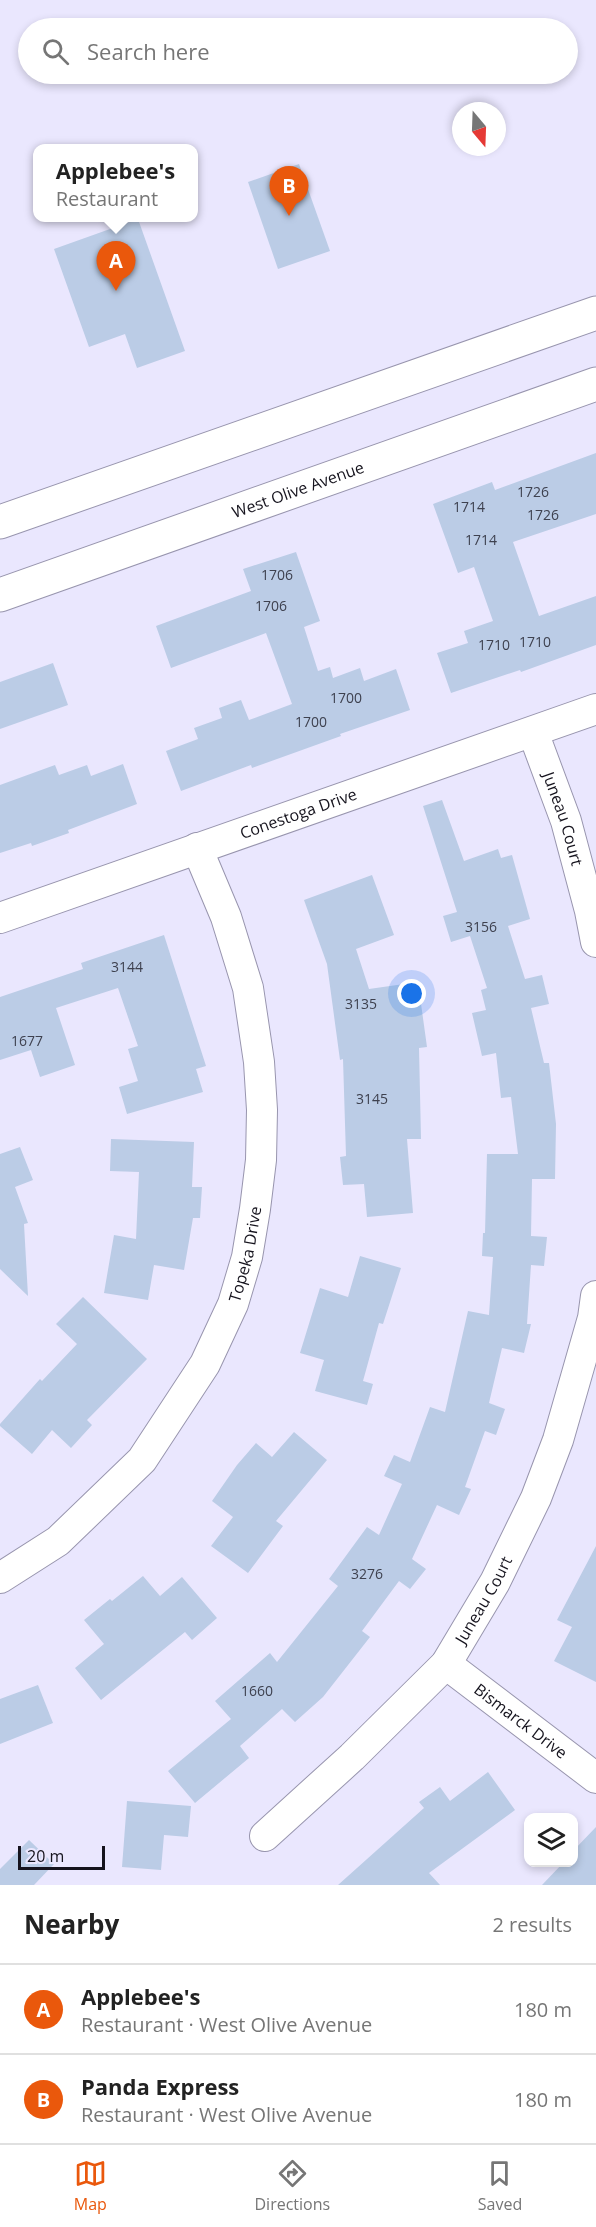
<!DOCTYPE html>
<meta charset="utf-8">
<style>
:root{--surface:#fff;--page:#f2f2f2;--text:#222;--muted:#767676;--line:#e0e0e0;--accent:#ea580c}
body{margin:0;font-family:"Open Sans",sans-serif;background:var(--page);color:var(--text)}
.controls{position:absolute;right:18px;bottom:18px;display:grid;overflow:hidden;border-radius:12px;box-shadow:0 3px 9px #0003}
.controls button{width:54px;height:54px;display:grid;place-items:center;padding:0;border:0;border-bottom:2px solid var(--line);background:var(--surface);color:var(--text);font:30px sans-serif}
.compass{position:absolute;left:452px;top:102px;width:54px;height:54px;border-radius:50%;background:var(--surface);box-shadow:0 3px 9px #0003;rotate:161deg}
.scale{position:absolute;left:18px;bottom:15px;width:87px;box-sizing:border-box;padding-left:6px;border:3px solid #15131d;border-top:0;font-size:16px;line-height:21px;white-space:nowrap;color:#15131d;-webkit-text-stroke:4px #eae7fe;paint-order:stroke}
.you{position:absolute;left:412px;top:994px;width:21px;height:21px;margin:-15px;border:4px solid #fff;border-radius:50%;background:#1a73e8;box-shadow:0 0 0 9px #1a73e833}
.badge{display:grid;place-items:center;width:39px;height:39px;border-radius:50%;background:var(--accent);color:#fff;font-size:20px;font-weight:700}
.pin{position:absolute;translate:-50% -50px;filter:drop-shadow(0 2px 3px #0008)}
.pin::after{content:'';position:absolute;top:32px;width:21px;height:18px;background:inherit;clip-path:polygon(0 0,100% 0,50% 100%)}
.popup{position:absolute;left:33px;top:144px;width:165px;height:78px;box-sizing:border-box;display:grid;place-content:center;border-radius:12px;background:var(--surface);filter:drop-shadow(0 2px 4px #0005);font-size:20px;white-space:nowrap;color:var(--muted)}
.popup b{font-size:22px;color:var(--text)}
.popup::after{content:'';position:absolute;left:50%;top:100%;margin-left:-12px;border:12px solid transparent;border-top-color:var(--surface)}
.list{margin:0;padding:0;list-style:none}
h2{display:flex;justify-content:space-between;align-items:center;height:78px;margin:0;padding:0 24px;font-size:26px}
h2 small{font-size:20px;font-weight:400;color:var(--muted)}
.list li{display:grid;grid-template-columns:39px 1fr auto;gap:18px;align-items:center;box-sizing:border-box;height:90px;padding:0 24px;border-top:2px solid var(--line)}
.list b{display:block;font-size:22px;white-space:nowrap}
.list p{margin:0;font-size:20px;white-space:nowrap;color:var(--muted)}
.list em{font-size:20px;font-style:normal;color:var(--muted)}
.icon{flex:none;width:33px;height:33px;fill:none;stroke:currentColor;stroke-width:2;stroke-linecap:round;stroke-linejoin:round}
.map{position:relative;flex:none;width:596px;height:1885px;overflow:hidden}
.search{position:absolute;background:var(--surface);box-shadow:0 3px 9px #0003;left:18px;right:18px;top:18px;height:66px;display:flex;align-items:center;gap:15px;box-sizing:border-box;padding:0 21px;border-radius:33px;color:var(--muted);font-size:22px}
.sheet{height:258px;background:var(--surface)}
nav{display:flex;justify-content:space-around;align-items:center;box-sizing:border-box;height:84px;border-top:2px solid var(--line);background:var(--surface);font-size:16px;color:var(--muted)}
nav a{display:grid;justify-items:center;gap:3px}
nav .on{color:var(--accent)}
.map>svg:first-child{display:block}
.building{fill:#bbcce6}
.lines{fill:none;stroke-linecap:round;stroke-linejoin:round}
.street-casing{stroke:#9895ae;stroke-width:32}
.secondary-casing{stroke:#9895ae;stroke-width:35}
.street{stroke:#fff;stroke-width:30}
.secondary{stroke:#fff;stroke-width:33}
.labels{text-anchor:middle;stroke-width:6;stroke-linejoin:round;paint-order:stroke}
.number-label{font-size:14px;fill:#3e414f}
.street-label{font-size:16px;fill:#15131d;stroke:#eae7fe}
</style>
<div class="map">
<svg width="596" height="1885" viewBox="0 0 596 1885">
<rect width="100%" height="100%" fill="#eae7fe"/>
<g class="building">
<path d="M299,164L330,251L278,269L248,182Z"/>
<path d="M138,219L185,351L137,368L125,334L89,347L54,249Z"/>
<path d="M596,453V514L513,542L539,616L596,596V645L521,672L520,670L451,693L437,653L468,643L464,631L493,621L474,567L458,573L433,504L492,482L495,490Z"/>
<path d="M296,552L320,621L304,627L318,671L330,667L333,678L360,668L364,681L396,669L410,710L340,734L341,736L252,768L251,765L181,791L166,751L198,739L194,728L222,718L219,708L241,700L249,720L292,704L266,633L171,668L156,626L251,591L243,569Z"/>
<path d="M53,663L68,705L0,729V682Z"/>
<path d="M123,764L137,804L68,830L69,833L32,846L31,843L0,853V785L55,765L59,775L87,765L91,776Z"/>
<path d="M442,800L464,861L498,849L501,858L512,855L530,919L508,926L525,979L542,975L549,1004L531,1008L544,1063H549L556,1124L555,1179H532L531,1236L547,1237L544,1266L531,1265L527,1324H531L524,1353L502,1348L489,1403L505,1409L496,1435L485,1431L465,1487L471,1489L459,1515L437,1505L412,1559L426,1569L410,1589L399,1581L362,1631L370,1637L323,1697L295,1722L282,1709L240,1746L249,1758L195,1803L168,1771L231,1719L215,1701L270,1653L277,1662L338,1586L329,1579L367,1527L379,1535L402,1484L384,1476L394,1455L410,1462L430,1407L445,1412L468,1311L489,1315L493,1257L482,1256L483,1233H485L487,1154H518L511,1097L501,1098L496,1053L482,1056L472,1013L486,1010L481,990L487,988L470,936L451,942L443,916L457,912L423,806Z"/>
<path d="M372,875L394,935L356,949L369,989L418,982L427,1047L419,1048L421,1139H407L413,1213L367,1217L364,1184L343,1185L340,1157L346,1156L343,1059L340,1060L327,964L304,900Z"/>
<path d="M164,935L206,1066L196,1069L203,1092L127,1114L119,1087L138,1081L128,1049L138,1046L118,988L56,1008L75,1065L40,1077L31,1050L0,1060V997L83,969L81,963Z"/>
<path d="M111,1139L194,1142L192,1187H202L200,1218H193L184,1270L154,1265L148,1300L104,1293L114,1235L136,1239L139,1172L110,1171Z"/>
<path d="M20,1147L33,1180L15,1187L28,1223L24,1224L28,1296L0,1269V1154Z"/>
<path d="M360,1256L401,1268L383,1324L379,1323L363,1381L373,1384L367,1405L315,1391L324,1360L300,1353L320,1288L348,1297Z"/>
<path d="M83,1297L147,1359L87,1420L92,1425L71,1448L52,1430L32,1454L0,1426V1424L40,1379L42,1381L77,1344L56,1324Z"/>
<path d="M294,1432L327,1460L276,1521L283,1526L248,1573L211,1546L233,1517L212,1501L237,1465L256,1443L272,1457Z"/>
<path d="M596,1546V1682L554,1661L572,1627L557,1620Z"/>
<path d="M143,1576L160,1596L182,1577L217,1618L192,1640L185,1632L101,1700L75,1668L104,1644L84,1620L110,1599L112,1601Z"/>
<path d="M38,1685L53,1723L0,1744V1699Z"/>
<path d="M488,1772L515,1810L429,1873L440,1885H338L424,1808L419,1802L440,1787L450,1801Z"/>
<path d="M127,1801L191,1806L188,1837L164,1835L161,1870L122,1867Z"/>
<path d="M596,1827V1885H542L563,1863H573V1851Z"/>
<path d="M29,1840L54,1864L34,1885H0V1869Z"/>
</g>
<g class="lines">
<g class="street-casing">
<g id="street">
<path id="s1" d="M533,732L566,821L590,911L596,942"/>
<path id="s2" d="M0,918L596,709"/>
<path id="s3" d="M0,1578L58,1541L142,1460L205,1364L233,1304L247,1257L255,1209L261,1160L262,1110L259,1062L248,988L226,917L197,848"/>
<path id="s4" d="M446,1664L596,1778"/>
<path id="s5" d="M265,1836L352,1757L446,1664L495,1582L536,1498L558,1440L593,1318L596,1296"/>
</g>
</g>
<g class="secondary-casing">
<g id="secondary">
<path d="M0,522L596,313"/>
<path id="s6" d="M0,595L596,384"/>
</g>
</g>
<use href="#street" class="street"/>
<use href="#secondary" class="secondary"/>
</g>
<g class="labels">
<g class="number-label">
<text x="533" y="497">1726</text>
<text x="469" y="512">1714</text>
<text x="543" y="520">1726</text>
<text x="481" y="545">1714</text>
<text x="277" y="580">1706</text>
<text x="271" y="611">1706</text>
<text x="535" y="647">1710</text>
<text x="494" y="650">1710</text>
<text x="346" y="703">1700</text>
<text x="311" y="727">1700</text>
<text x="481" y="932">3156</text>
<text x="127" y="972">3144</text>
<text x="361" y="1009">3135</text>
<text x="27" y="1046">1677</text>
<text x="372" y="1104">3145</text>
<text x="367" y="1579">3276</text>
<text x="257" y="1696">1660</text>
</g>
<g class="street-label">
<text dy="6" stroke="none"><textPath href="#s6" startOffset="316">West Olive Avenue</textPath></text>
<text dy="6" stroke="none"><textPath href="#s2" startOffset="316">Conestoga Drive</textPath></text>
<text dy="6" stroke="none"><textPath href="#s1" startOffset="92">Juneau Court</textPath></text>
<text dy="6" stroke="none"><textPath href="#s3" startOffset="418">Topeka Drive</textPath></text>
<text dy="6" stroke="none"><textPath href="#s5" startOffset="324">Juneau Court</textPath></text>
<text dy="6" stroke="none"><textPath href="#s4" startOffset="94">Bismarck Drive</textPath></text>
</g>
</g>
</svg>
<div class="controls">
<button><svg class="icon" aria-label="layers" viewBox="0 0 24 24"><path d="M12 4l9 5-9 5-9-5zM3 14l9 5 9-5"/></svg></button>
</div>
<svg class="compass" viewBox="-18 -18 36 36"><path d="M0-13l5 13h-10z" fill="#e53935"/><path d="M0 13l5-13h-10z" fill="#767676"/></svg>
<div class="scale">20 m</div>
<div class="you"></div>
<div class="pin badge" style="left:116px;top:291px">A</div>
<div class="popup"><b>Applebee's</b>Restaurant</div>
<div class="pin badge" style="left:289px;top:216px">B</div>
<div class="search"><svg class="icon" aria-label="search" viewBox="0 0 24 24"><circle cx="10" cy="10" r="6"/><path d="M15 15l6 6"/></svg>Search here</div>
</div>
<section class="sheet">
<h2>Nearby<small>2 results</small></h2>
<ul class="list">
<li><span class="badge">A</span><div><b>Applebee's</b><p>Restaurant · West Olive Avenue</p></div><em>180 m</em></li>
<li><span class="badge">B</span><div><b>Panda Express</b><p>Restaurant · West Olive Avenue</p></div><em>180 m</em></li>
</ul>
</section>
<nav>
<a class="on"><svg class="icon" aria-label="map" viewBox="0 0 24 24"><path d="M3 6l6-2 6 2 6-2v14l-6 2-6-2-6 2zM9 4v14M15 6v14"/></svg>Map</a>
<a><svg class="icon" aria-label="directions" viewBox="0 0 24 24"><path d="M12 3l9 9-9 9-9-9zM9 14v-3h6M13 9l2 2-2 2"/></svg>Directions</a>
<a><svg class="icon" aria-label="saved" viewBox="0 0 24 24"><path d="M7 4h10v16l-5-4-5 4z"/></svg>Saved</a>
</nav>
